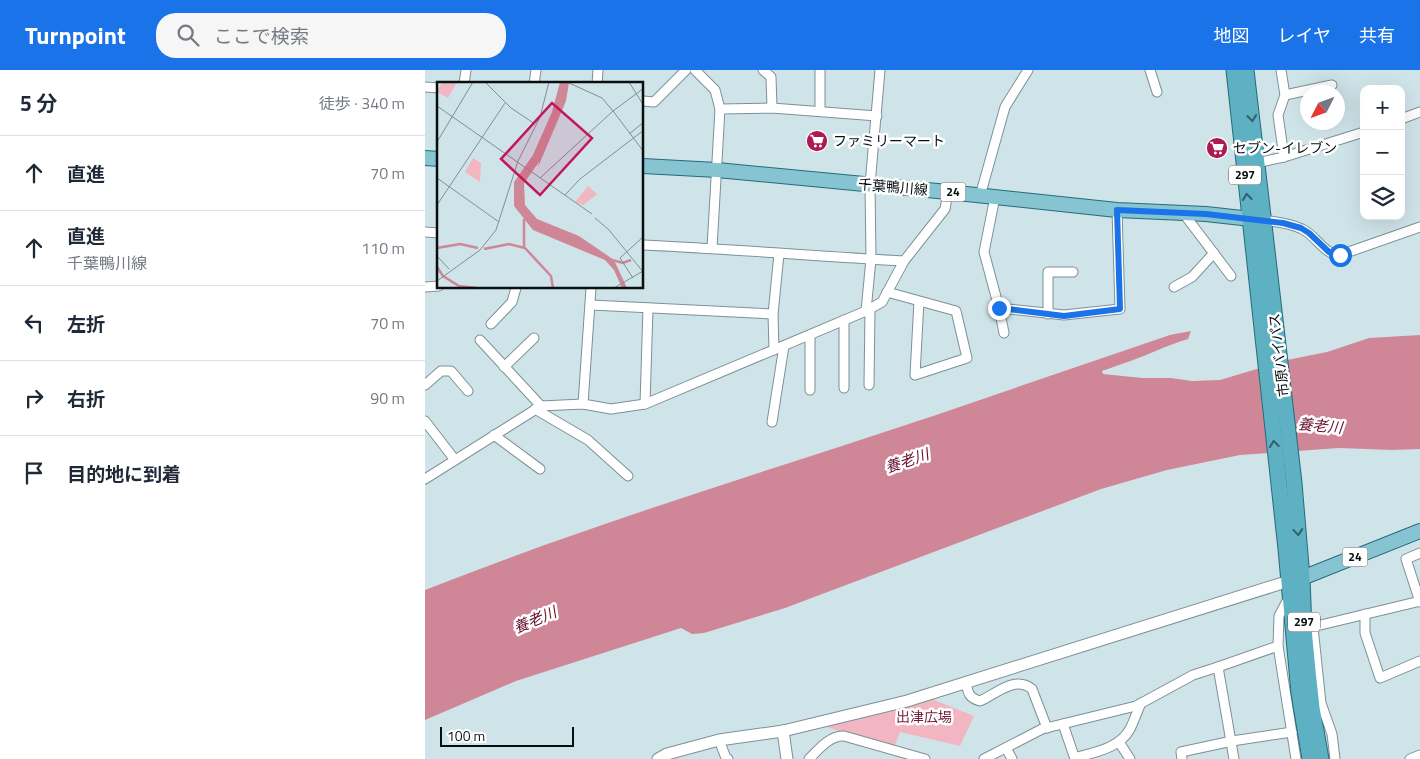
<!DOCTYPE html>
<html lang="ja">
<meta charset="utf-8">
<style>
:root{--surface:#fff;--page:#f6f6f7;--text:#1f2937;--muted:#747a83;--line:#e0e1e3;--accent:#1a73e8}
body{margin:0;font-family:"Titillium Web","Noto Sans JP",sans-serif;background:var(--page);color:var(--text)}
.controls{position:absolute;right:15px;top:15px;display:grid;overflow:hidden;border-radius:10px;box-shadow:0 5px 20px #0002}
.controls button{width:45px;height:45px;display:grid;place-items:center;padding:0;border:0;border-bottom:1px solid var(--line);background:var(--surface);color:var(--text);font:25px sans-serif}
.compass{position:absolute;left:875px;top:15px;width:45px;height:45px;border-radius:50%;background:var(--surface);box-shadow:0 5px 20px #0002;rotate:228deg}
.scale{position:absolute;left:15px;bottom:12px;width:134px;box-sizing:border-box;padding-left:5px;border:2px solid #080f11;border-top:0;font-size:14px;line-height:18px;white-space:nowrap;color:#080f11;-webkit-text-stroke:4px #fff;paint-order:stroke}
.stop{position:absolute;width:15px;height:15px;margin:-11px;border:4px solid #1a73e8;border-radius:50%;background:#fff}
.stop.end{background:#1a73e8;border-color:#fff;box-shadow:0 1px 5px #0008}
.list{margin:0;padding:0;list-style:none}
h2{display:flex;justify-content:space-between;align-items:center;height:65px;margin:0;padding:0 20px;font-size:21px}
h2 small{font-size:16px;font-weight:400;color:var(--muted)}
.list li{display:grid;grid-template-columns:32px 1fr auto;gap:15px;align-items:center;box-sizing:border-box;height:75px;padding:0 20px;border-top:1px solid var(--line)}
.list b{display:block;font-size:19px;white-space:nowrap}
.list p{margin:0;font-size:16px;white-space:nowrap;color:var(--muted)}
.list em{font-size:16px;font-style:normal;color:var(--muted)}
.icon{flex:none;width:28px;height:28px;fill:none;stroke:currentColor;stroke-width:2;stroke-linecap:round;stroke-linejoin:round}
.map{position:relative;flex:none;width:995px;height:689px;overflow:hidden}
header{display:flex;align-items:center;gap:30px;box-sizing:border-box;height:70px;padding:0 25px;background:var(--accent);color:#fff}
header strong{font-size:24px}
nav{display:flex;gap:28px;margin-inline-start:auto;font-size:18px}
.search{width:350px;height:45px;background:var(--page);display:flex;align-items:center;gap:12px;box-sizing:border-box;padding:0 18px;border-radius:20px;color:var(--muted);font-size:19px}
main{display:flex}
aside{flex:1;background:var(--surface)}
.map>svg:first-child{display:block}
.green{fill:#f1b6c2}
.water{fill:#cf8696}
.lines{fill:none;stroke-linecap:round;stroke-linejoin:round}
.minor-casing{stroke:#7d9096;stroke-width:11}
.tertiary-casing{stroke:#7d9096;stroke-width:13}
.primary-casing{stroke:#256b7b;stroke-width:16}
.trunk-casing{stroke:#256b7b;stroke-width:17}
.minor{stroke:#fff;stroke-width:9}
.tertiary{stroke:#fff;stroke-width:11}
.primary{stroke:#86c4d2;stroke-width:14}
.trunk{stroke:#5eb0c3;stroke-width:15}
.oneway{stroke:#33606a}
.route{stroke:#1a73e8;stroke-width:6}
.labels{text-anchor:middle;stroke-width:5;stroke-linejoin:round;paint-order:stroke}
.shield{fill:#fff;stroke:#525758;stroke-width:1}
.shield-label{font-size:12px;font-weight:bold;fill:#080f11}
.poi-label{font-size:14px;fill:#080f11;stroke:#fff;text-anchor:start}
.street-label{font-size:14px;fill:#080f11;stroke:#fff}
.park-label{font-size:14px;fill:#731c39;stroke:#fff}
.water-label{font-size:15px;font-style:italic;fill:#670f2f;stroke:#fff}
.inset-river{fill:none;stroke:#cf8696;stroke-width:2.5}
.inset-road{fill:none;stroke:#7f8f93;stroke-width:1}
.view{fill:#c2185b;fill-opacity:0.15;stroke:#c2185b;stroke-width:2.5}
.inset-edge{fill:none;stroke:#080f11;stroke-width:2.5}
</style>
<header>
<strong>Turnpoint</strong>
<div class="search"><svg class="icon" aria-label="search" viewBox="0 0 24 24"><circle cx="10" cy="10" r="6"/><path d="M15 15l6 6"/></svg>ここで検索</div>
<nav><a>地図</a><a>レイヤ</a><a>共有</a></nav>
</header>
<main>
<aside>
<h2>5 分<small>徒歩 · 340 m</small></h2>
<ul class="list">
<li><svg class="icon" aria-label="ahead" viewBox="0 0 24 24"><path d="M12 20V5M6 11l6-6 6 6"/></svg><div><b>直進</b></div><em>70 m</em></li>
<li><svg class="icon" aria-label="ahead" viewBox="0 0 24 24"><path d="M12 20V5M6 11l6-6 6 6"/></svg><div><b>直進</b><p>千葉鴨川線</p></div><em>110 m</em></li>
<li><svg class="icon" aria-label="left" viewBox="0 0 24 24"><path d="M17 20v-9H6M10 6l-5 5 5 5"/></svg><div><b>左折</b></div><em>70 m</em></li>
<li><svg class="icon" aria-label="right" viewBox="0 0 24 24"><path d="M7 20v-9h11M14 6l5 5-5 5"/></svg><div><b>右折</b></div><em>90 m</em></li>
<li><svg class="icon" aria-label="arrive" viewBox="0 0 24 24"><path d="M6 21V4h12l-3 4 3 4H6"/></svg><div><b>目的地に到着</b></div></li>
</ul>
</aside>
<div class="map">
<svg width="995" height="689" viewBox="0 0 995 689">
<rect width="100%" height="100%" fill="#cfe4e9"/>
<path class="green" d="M499,626L549,646L535,676L475,662L468,680L391,653Z"/>
<path class="water" d="M766,261L763,269C752,272 743,276 733,280C715,288 696,294 677,301L678,304L717,308H746L767,311L795,310L862,290L902,282L944,268L995,265V379L967,380L914,378L815,385L742,400L676,419L360,538L279,563L267,564L256,558L91,611L0,650V520C139,465 281,420 423,374C531,339 638,301 745,265Z"/>
<g class="lines">
<g class="minor-casing">
<g id="minor">
<path d="M270,0L290,20L295,39L287,178"/>
<path d="M338,0L346,7L347,38"/>
<path d="M395,0V41"/>
<path d="M725,0L732,22"/>
<path d="M856,0L860,25L853,45L859,87"/>
<path d="M39,14L41,0"/>
<path d="M109,14L111,0"/>
<path d="M172,14L173,0"/>
<path d="M0,17L14,18"/>
<path d="M860,25L907,15"/>
<path d="M218,31L229,32L261,0"/>
<path d="M295,39L347,38L452,46"/>
<path d="M976,49L995,42"/>
<path d="M831,93L859,87L939,62"/>
<path d="M555,126L580,37L603,0"/>
<path d="M570,127L559,182L574,238L579,263"/>
<path d="M759,144L806,206"/>
<path d="M838,150C851,152 865,153 877,159C891,165 899,185 915,185L995,157"/>
<path d="M0,162L14,163"/>
<path d="M218,175C305,179 391,186 479,191"/>
<path d="M0,217L14,216"/>
<path d="M749,217L767,207L789,183"/>
<path d="M462,222L531,241L542,288L490,305L494,231"/>
<path d="M166,235L348,244"/>
<path d="M574,238L639,245L695,239L692,140"/>
<path d="M441,241L446,189L445,115L455,0"/>
<path d="M623,244V202H648"/>
<path d="M66,254L87,232L91,218"/>
<path d="M385,265V320"/>
<path d="M55,270L116,336"/>
<path d="M349,280L348,244L354,184"/>
<path d="M79,297L109,268"/>
<path d="M0,315L16,301H26L43,321"/>
<path d="M444,315L445,239"/>
<path d="M419,318V250"/>
<path d="M158,334L166,218"/>
<path d="M220,334L223,238"/>
<path d="M110,339L163,370L203,406"/>
<path d="M0,351L30,390"/>
<path d="M347,352L359,276"/>
<path d="M69,365L115,399"/>
<path d="M0,409L116,336L158,334L186,339L220,334L441,241L457,232L479,191L520,139L523,122"/>
<path d="M995,483L981,489L995,532"/>
<path d="M864,527L854,546L853,576L871,689"/>
<path d="M940,544V563L955,608L995,591"/>
<path d="M888,557L896,633L907,664L910,689"/>
<path d="M883,558L995,531"/>
<path d="M793,597L809,689"/>
<path d="M541,613C543,623 544,628 555,631C571,624 590,605 607,619L622,658"/>
<path d="M638,654L650,689"/>
<path d="M294,670L301,688L303,689"/>
<path d="M694,672L705,689"/>
<path d="M581,678L587,689"/>
<path d="M650,688C669,682 694,679 705,659C709,651 712,642 716,633"/>
<path d="M384,689C393,680 405,665 419,666L500,689"/>
<path d="M559,689L617,659L711,636L768,605L793,597L853,576"/>
<path d="M757,689L756,682L807,671L867,662"/>
<path d="M985,689L995,685"/>
</g>
</g>
<g class="tertiary-casing">
<g id="tertiary">
<path d="M358,661L362,689"/>
<path d="M233,689L242,684L294,670L358,661L482,631L864,511"/>
</g>
</g>
<g class="primary-casing">
<g id="primary">
<path d="M0,88L14,89"/>
<path d="M218,96L292,100L523,122L692,140L781,144L835,150"/>
<path d="M867,510L877,508L995,461"/>
</g>
</g>
<g class="trunk-casing">
<g id="trunk">
<path d="M809,0L861,479L874,623L885,689"/>
<path d="M821,0L869,413L877,508L879,559L883,601L887,638L896,689"/>
</g>
</g>
<use href="#minor" class="minor"/>
<use href="#tertiary" class="tertiary"/>
<use href="#primary" class="primary"/>
<use href="#trunk" class="trunk"/>
</g>
<defs><path id="oneway-chevron" d="M-2-3.5L2.5 0L-2 3.5" fill="none" stroke-width="1.6" stroke-linecap="round" stroke-linejoin="round" transform="scale(1.25)"/></defs>
<g class="oneway">
<use href="#oneway-chevron" transform="translate(827 48) rotate(84)"/>
<use href="#oneway-chevron" transform="translate(822 127) rotate(-96)"/>
<use href="#oneway-chevron" transform="translate(849 374) rotate(-96)"/>
<use href="#oneway-chevron" transform="translate(873 462) rotate(85)"/>
</g>
<g class="lines">
<path class="route" d="M574,238L639,246L695,239L692,140L781,144L858,153L876,158L884,163L904,182L910,185H915"/>
</g>
<defs>
<g id="supermarket-disc" transform="scale(1.125)"><circle r="9.5" fill="#ab1a51" stroke="#fff"/><path d="M-6-5.5h2.5l.6 2H6L4.5 2H-2.5L-4.4-4H-6ZM-1.5 3.2a1.3 1.3 0 1 0 .1 0ZM3 3.2a1.3 1.3 0 1 0 .1 0Z" fill="#fff"/></g>
</defs>
<g fill-rule="evenodd">
<use href="#supermarket-disc" x="392" y="71"/>
<use href="#supermarket-disc" x="792" y="78"/>
</g>
<g class="labels">
<g class="shield">
<rect x="804" y="95.5" width="32" height="19" rx="4"/>
<rect x="515.5" y="112.5" width="25" height="19" rx="4"/>
<rect x="917.5" y="477.5" width="25" height="19" rx="4"/>
<rect x="863" y="542.5" width="32" height="19" rx="4"/>
</g>
<g class="shield-label">
<text x="820" y="109">297</text>
<text x="528" y="126">24</text>
<text x="930" y="491">24</text>
<text x="879" y="556">297</text>
</g>
<g class="poi-label">
<text x="408" y="76">ファミリーマート</text>
<text x="808" y="83">セブン-イレブン</text>
</g>
<g class="street-label">
<text transform="translate(468 117) rotate(5)" y="5">千葉鴨川線</text>
<text transform="translate(854 285) rotate(-97)" y="5">市原バイパス</text>
</g>
<g class="park-label">
<text x="499" y="652">出津広場</text>
</g>
<g class="water-label">
<text transform="translate(895 356) rotate(5)" y="5">養老川</text>
<text transform="translate(482 391) rotate(-19)" y="5">養老川</text>
<text transform="translate(110 550) rotate(-23)" y="5">養老川</text>
</g>
</g>
<g transform="translate(12 12)">
<rect width="206" height="206" fill="#cfe4e9"/>
<path d="M5,0H20L11,16L0,10ZM36,76L44,81L43,100L28,90ZM151,104L160,112L158,114L146,123L138,120Z" fill="#f1b6c2"/>
<path d="M123,0H132L129,19L101,85L102,80L87,101L88,123L100,137L142,154L177,178L190,206H185L177,188L168,178L96,148L77,124V100L96,73L115,30Z" fill="#cf8696"/>
<path class="inset-river" d="M87,137V166M0,166L23,162L41,166M47,167L72,162L88,166L114,194L116,206M175,178L186,181L194,178M0,185L6,194L22,204L40,206"/>
<path class="inset-road" d="M48,0L74,26L98,42M130,0L165,16L176,29L207,6M192,0L207,24M0,24L155,132M176,29L207,70M192,52L207,40M0,60L36,0M81,79L103,35L112,0M0,96L62,140M103,96L176,29M128,113L143,97L207,48M0,123L68,21M158,136L172,148L207,191M0,174L12,187M196,196L183,176L207,154M0,199L43,168L59,148L81,79M177,206L206,189"/>
<path class="view" d="M115,21L155,56L103,113L64,77Z"/>
<rect width="206" height="206" class="inset-edge"/>
</g>
</svg>
<div class="controls">
<button>+</button>
<button>−</button>
<button><svg class="icon" aria-label="layers" viewBox="0 0 24 24"><path d="M12 4l9 5-9 5-9-5zM3 14l9 5 9-5"/></svg></button>
</div>
<svg class="compass" viewBox="-18 -18 36 36"><path d="M0-13l5 13h-10z" fill="#e53935"/><path d="M0 13l5-13h-10z" fill="#747a83"/></svg>
<div class="scale">100 m</div>
<div class="stop" style="left:915px;top:185px"></div>
<div class="stop end" style="left:574px;top:238px"></div>
</div>
</main>
